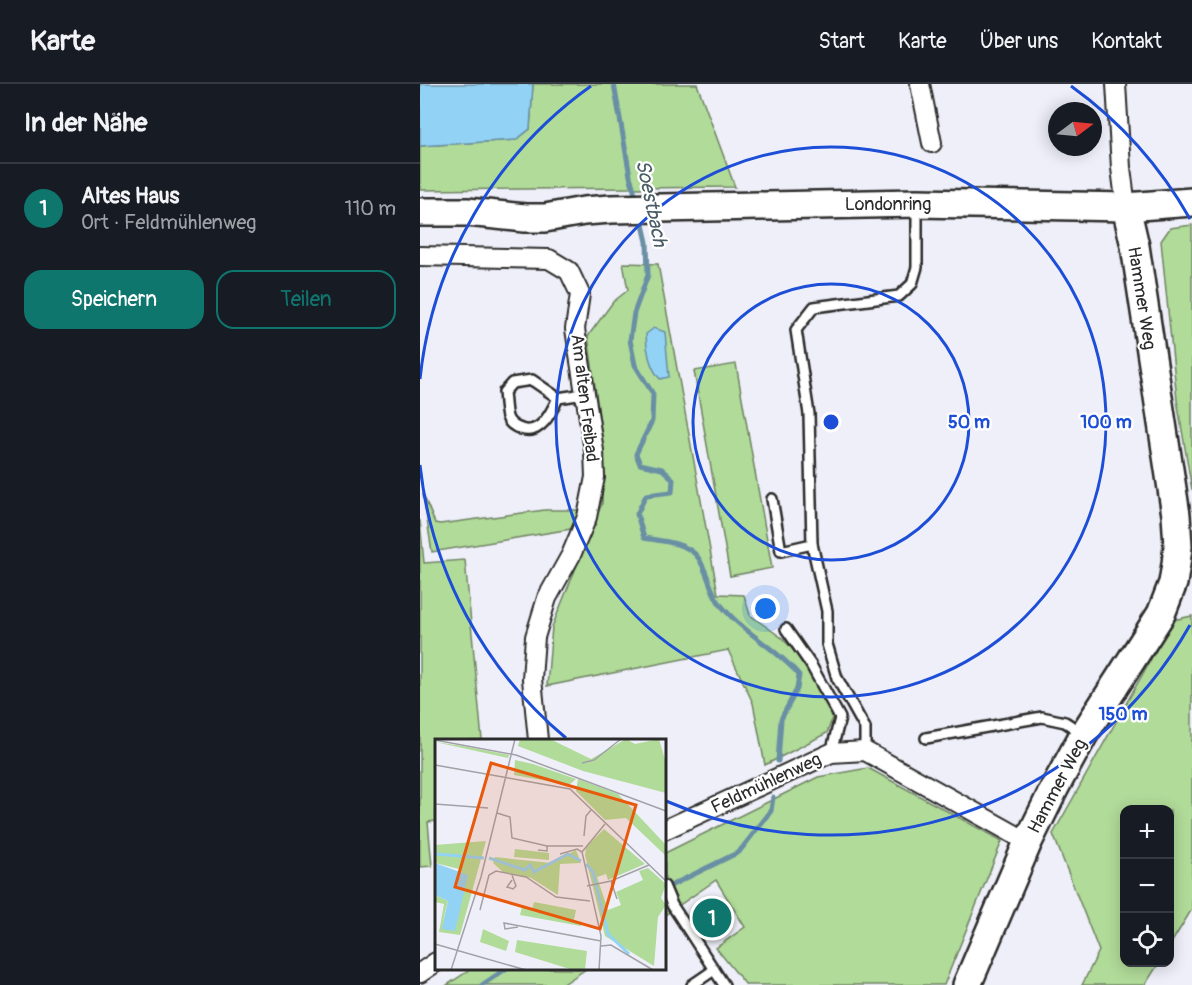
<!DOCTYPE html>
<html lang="de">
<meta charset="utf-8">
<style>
:root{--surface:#171b24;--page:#242831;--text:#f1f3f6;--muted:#9ea1a6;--line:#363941;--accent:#0f766e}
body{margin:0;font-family:Pangolin,sans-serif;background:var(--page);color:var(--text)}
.controls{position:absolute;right:18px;bottom:18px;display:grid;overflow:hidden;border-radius:12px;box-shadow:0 3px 15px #0003}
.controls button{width:54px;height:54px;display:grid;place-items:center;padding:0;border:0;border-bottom:2px solid var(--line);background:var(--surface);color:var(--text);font:30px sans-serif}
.compass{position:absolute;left:628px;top:18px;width:54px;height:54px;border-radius:50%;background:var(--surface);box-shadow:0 3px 15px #0003;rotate:74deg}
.you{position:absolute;left:346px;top:525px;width:21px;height:21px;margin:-15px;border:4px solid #fff;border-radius:50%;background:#1a73e8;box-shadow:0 0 0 9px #1a73e833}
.badge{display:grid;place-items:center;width:39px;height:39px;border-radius:50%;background:var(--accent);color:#fff;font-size:20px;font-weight:700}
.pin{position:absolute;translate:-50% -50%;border:3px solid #fff;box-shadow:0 2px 6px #0006}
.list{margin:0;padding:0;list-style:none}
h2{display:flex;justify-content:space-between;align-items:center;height:78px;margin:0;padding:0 24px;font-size:26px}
h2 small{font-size:20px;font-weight:400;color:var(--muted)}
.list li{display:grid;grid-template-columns:39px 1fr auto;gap:18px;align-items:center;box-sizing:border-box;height:90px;padding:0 24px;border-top:2px solid var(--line)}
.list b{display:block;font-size:22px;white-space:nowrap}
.list p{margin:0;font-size:20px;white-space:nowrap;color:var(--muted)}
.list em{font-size:20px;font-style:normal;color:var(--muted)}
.actions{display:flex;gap:12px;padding:18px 24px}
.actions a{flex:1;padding:14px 0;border:2px solid var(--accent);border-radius:18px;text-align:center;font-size:21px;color:var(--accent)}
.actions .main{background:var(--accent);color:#fff}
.icon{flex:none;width:33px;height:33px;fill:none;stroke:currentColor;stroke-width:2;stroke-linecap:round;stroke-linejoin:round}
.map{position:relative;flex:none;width:772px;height:901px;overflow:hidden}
header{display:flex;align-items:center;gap:36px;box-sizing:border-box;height:84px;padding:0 30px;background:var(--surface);border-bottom:2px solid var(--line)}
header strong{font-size:28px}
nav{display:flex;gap:33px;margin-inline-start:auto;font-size:21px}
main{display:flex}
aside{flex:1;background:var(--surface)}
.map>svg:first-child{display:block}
.green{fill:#b1db99;stroke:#6e8362;stroke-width:1.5}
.water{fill:#92d2f4;stroke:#698fa4;stroke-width:1.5}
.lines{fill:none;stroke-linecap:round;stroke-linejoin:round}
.stream{stroke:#698fa4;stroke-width:5}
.lane-casing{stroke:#2b2b2b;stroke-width:14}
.street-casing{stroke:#2b2b2b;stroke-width:22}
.secondary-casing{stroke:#2b2b2b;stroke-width:32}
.lane{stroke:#fff;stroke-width:9}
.street{stroke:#fff;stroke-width:18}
.secondary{stroke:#fff;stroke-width:27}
.ring{fill:none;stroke:#1d4ed8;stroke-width:3}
.labels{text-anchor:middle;stroke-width:4.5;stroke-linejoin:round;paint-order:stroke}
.street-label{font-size:18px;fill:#2b2b2b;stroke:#fff}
.water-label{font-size:20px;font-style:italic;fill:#4a5d67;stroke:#fff}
.inset-river{fill:none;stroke:#92d2f4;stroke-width:3}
.inset-road{fill:none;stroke:#a1a1a7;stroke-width:1.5}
.view{fill:#e8590c;fill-opacity:0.15;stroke:#e8590c;stroke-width:3}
.inset-edge{fill:none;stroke:#2b2b2b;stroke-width:3}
.centre{fill:#1d4ed8;stroke:#fff;stroke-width:3}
.ring-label{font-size:18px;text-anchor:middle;font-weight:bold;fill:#1d4ed8;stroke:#fff;stroke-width:4.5;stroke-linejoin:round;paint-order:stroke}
</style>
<header>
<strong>Karte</strong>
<nav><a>Start</a><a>Karte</a><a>Über uns</a><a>Kontakt</a></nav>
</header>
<main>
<aside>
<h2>In der Nähe<small></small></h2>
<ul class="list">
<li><span class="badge">1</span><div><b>Altes Haus</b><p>Ort · Feldmühlenweg</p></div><em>110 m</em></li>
</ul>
<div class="actions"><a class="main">Speichern</a><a>Teilen</a></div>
</aside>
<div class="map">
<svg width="772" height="901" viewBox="0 0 772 901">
<rect width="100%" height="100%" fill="#efeff9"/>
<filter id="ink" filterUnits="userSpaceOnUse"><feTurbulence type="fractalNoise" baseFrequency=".0167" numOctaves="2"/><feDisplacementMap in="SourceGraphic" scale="12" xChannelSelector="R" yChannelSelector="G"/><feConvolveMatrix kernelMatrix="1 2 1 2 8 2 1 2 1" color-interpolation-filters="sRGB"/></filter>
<g filter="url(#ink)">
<g class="green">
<path d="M113,0H277L315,103L0,106V62L96,56L110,45Z"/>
<path d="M772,141V406L757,316L741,157L750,144Z"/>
<path d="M203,179L238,180L298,510L324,511L330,531L362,554L382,575L414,630L407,649L345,681L333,619L308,566L127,602L132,543L182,419L183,360L168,252L193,218L208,206Z"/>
<path d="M316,280L352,484L310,492L274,287Z"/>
<path d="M3,410L15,439L20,440L125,426H162L157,444L12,468Z"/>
<path d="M0,436L4,479L45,476L62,656H16V737L8,738L12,782L0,783Z"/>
<path d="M772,532V825L750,861V726H704V878L739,879L725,901H662L679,867L633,750L753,536Z"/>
<path d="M448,684L582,757L524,901H326L296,864L325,843L296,796L245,831V769L398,693Z"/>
<path d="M51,885V884L166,885L142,901H27Z"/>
</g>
<g class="water">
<path d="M0,0H113L110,45L96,56L0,62Z"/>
<path d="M234,244L245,248L249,293L240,295C230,284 226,265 226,250Z"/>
</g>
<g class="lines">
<g class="stream">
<path d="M194,0L210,92L217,117"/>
<path d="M221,132L227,158L228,191L214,229L210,256L215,281L233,310L232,337L216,370L220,380L242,385L253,395L252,408L226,411L217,430L224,454C241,457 264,458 276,471C285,480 290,505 298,517C319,547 356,563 379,591L377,605L361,635L358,677"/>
<path d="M244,805L319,768L351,727L353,713"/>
<path d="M62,901L87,884"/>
</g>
<g class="lane-casing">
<g id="lane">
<path d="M138,314L112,296L92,299L84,308C85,316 85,326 87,333C89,340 95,343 101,345C120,352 131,329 138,314L164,310"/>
<path d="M352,415L361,467L392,460L407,527V560L417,594L445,644V667"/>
<path d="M392,460L389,330L376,246L394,223L479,212L492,200L497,183V122"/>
<path d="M366,545L391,581L420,634L411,669"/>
<path d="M506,654L622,633L645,638L662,649"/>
<path d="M244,802L252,821L304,901"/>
<path d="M272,901L294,886"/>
</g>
</g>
<g class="street-casing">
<g id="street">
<path d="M500,0L512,59"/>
<path d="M696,0L701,84L706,123"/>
<path d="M0,172L129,175L149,187L160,210L155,245L174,367L175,393L167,433L151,471L127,514L115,553L112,595L118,656"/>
<path d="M244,746L411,669L445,667L608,758"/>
<path d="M0,889L16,878"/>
</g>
</g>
<g class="secondary-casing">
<g id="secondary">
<path d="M0,128H47L105,134H125L164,127L191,125L497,119L706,123L772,118"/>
<path d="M547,901L608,758L635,703L664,650L741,530L753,499L756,480L758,462L756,431L715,162L706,123"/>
</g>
</g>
<use href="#lane" class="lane"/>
<use href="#street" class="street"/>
<use href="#secondary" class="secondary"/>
</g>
</g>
<g class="ring">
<circle cx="411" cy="338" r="138"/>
<circle cx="411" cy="338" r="275"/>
<path d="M770 541A413 413 0 0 1 246 717M146 654A413 413 0 0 1 0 381M0 295A413 413 0 0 1 171 2M651 2A413 413 0 0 1 770 135"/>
</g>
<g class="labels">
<g class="street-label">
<text x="468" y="126">Londonring</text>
<text transform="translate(722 214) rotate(81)" y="6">Hammer Weg</text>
<text transform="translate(165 314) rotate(83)" y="6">Am alten Freibad</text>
<text transform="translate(346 699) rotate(-25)" y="6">Feldmühlenweg</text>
<text transform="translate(637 702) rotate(-62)" y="6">Hammer Weg</text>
</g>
<g class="water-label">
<text transform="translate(232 119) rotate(78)" y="7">Soestbach</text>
</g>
</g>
<g transform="translate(15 655)">
<rect width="231" height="231" fill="#efeff9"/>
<path d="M85,0H115L156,20L191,0L200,5L224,0L231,24V54L148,32L83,7ZM0,3L28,7L74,16L73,19ZM80,21L98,25L141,40L134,46L79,36ZM143,40L183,55L231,106V117L191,79L170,81L141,52ZM169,90L210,125L173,141L171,135L162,138L173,171L186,166L181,153L208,141L204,132L213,129L231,145L226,159L231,166L223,178L219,227L170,197L150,116L151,108ZM51,102L25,196L4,193L9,165L0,163V156L13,162L7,185L24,130L0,124V106ZM80,110L114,114V121L79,118ZM141,111L146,124L125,125L123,156L96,139L68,133L58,124L60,118L116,124ZM99,163L141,171L139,181L147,183L146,187L85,176L87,168L97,170ZM48,190L74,202L71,212L45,203ZM82,201L152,212L150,231H138L80,213Z" fill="#b1db99"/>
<path d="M0,124L33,136L20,192L7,190L13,162L0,156Z" fill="#92d2f4"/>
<path class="inset-river" d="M0,115L49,119M54,119L90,131L95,126L99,133L133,115L146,122M151,125L158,133L173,195L194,215"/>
<path class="inset-road" d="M0,1L81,16L231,72M147,24L159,21L186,0M0,26L135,50L231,142M0,65L53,69M62,74L75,78L77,99L112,107M149,97L151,77L156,71M103,111L112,112V107H148M125,115L142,110L147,113M77,141L72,148L78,150L81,147L77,136M176,142L182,160M152,147L176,142L214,126M45,171L54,136L61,132L91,138L121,158L155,162M83,188L70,190L69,184L166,202M0,205L91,231M166,207L176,206L218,231M16,231L46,138L80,0M164,231L166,197L147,113L170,85"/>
<path class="view" d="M56,24L201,66L165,190L20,148Z"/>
<rect width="231" height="231" class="inset-edge"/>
</g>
<circle cx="411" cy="338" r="9" class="centre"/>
<g class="ring-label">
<text x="549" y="344">50 m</text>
<text x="686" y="344">100 m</text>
<text x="703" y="636">150 m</text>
</g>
</svg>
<div class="controls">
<button>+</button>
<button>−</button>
<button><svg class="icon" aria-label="locate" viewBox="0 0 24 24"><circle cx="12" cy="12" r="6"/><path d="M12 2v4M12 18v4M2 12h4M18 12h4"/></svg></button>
</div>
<svg class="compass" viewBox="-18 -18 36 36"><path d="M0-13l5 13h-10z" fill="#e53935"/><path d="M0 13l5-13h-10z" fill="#9ea1a6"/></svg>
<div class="you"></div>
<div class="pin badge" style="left:292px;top:834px">1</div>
</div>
</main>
